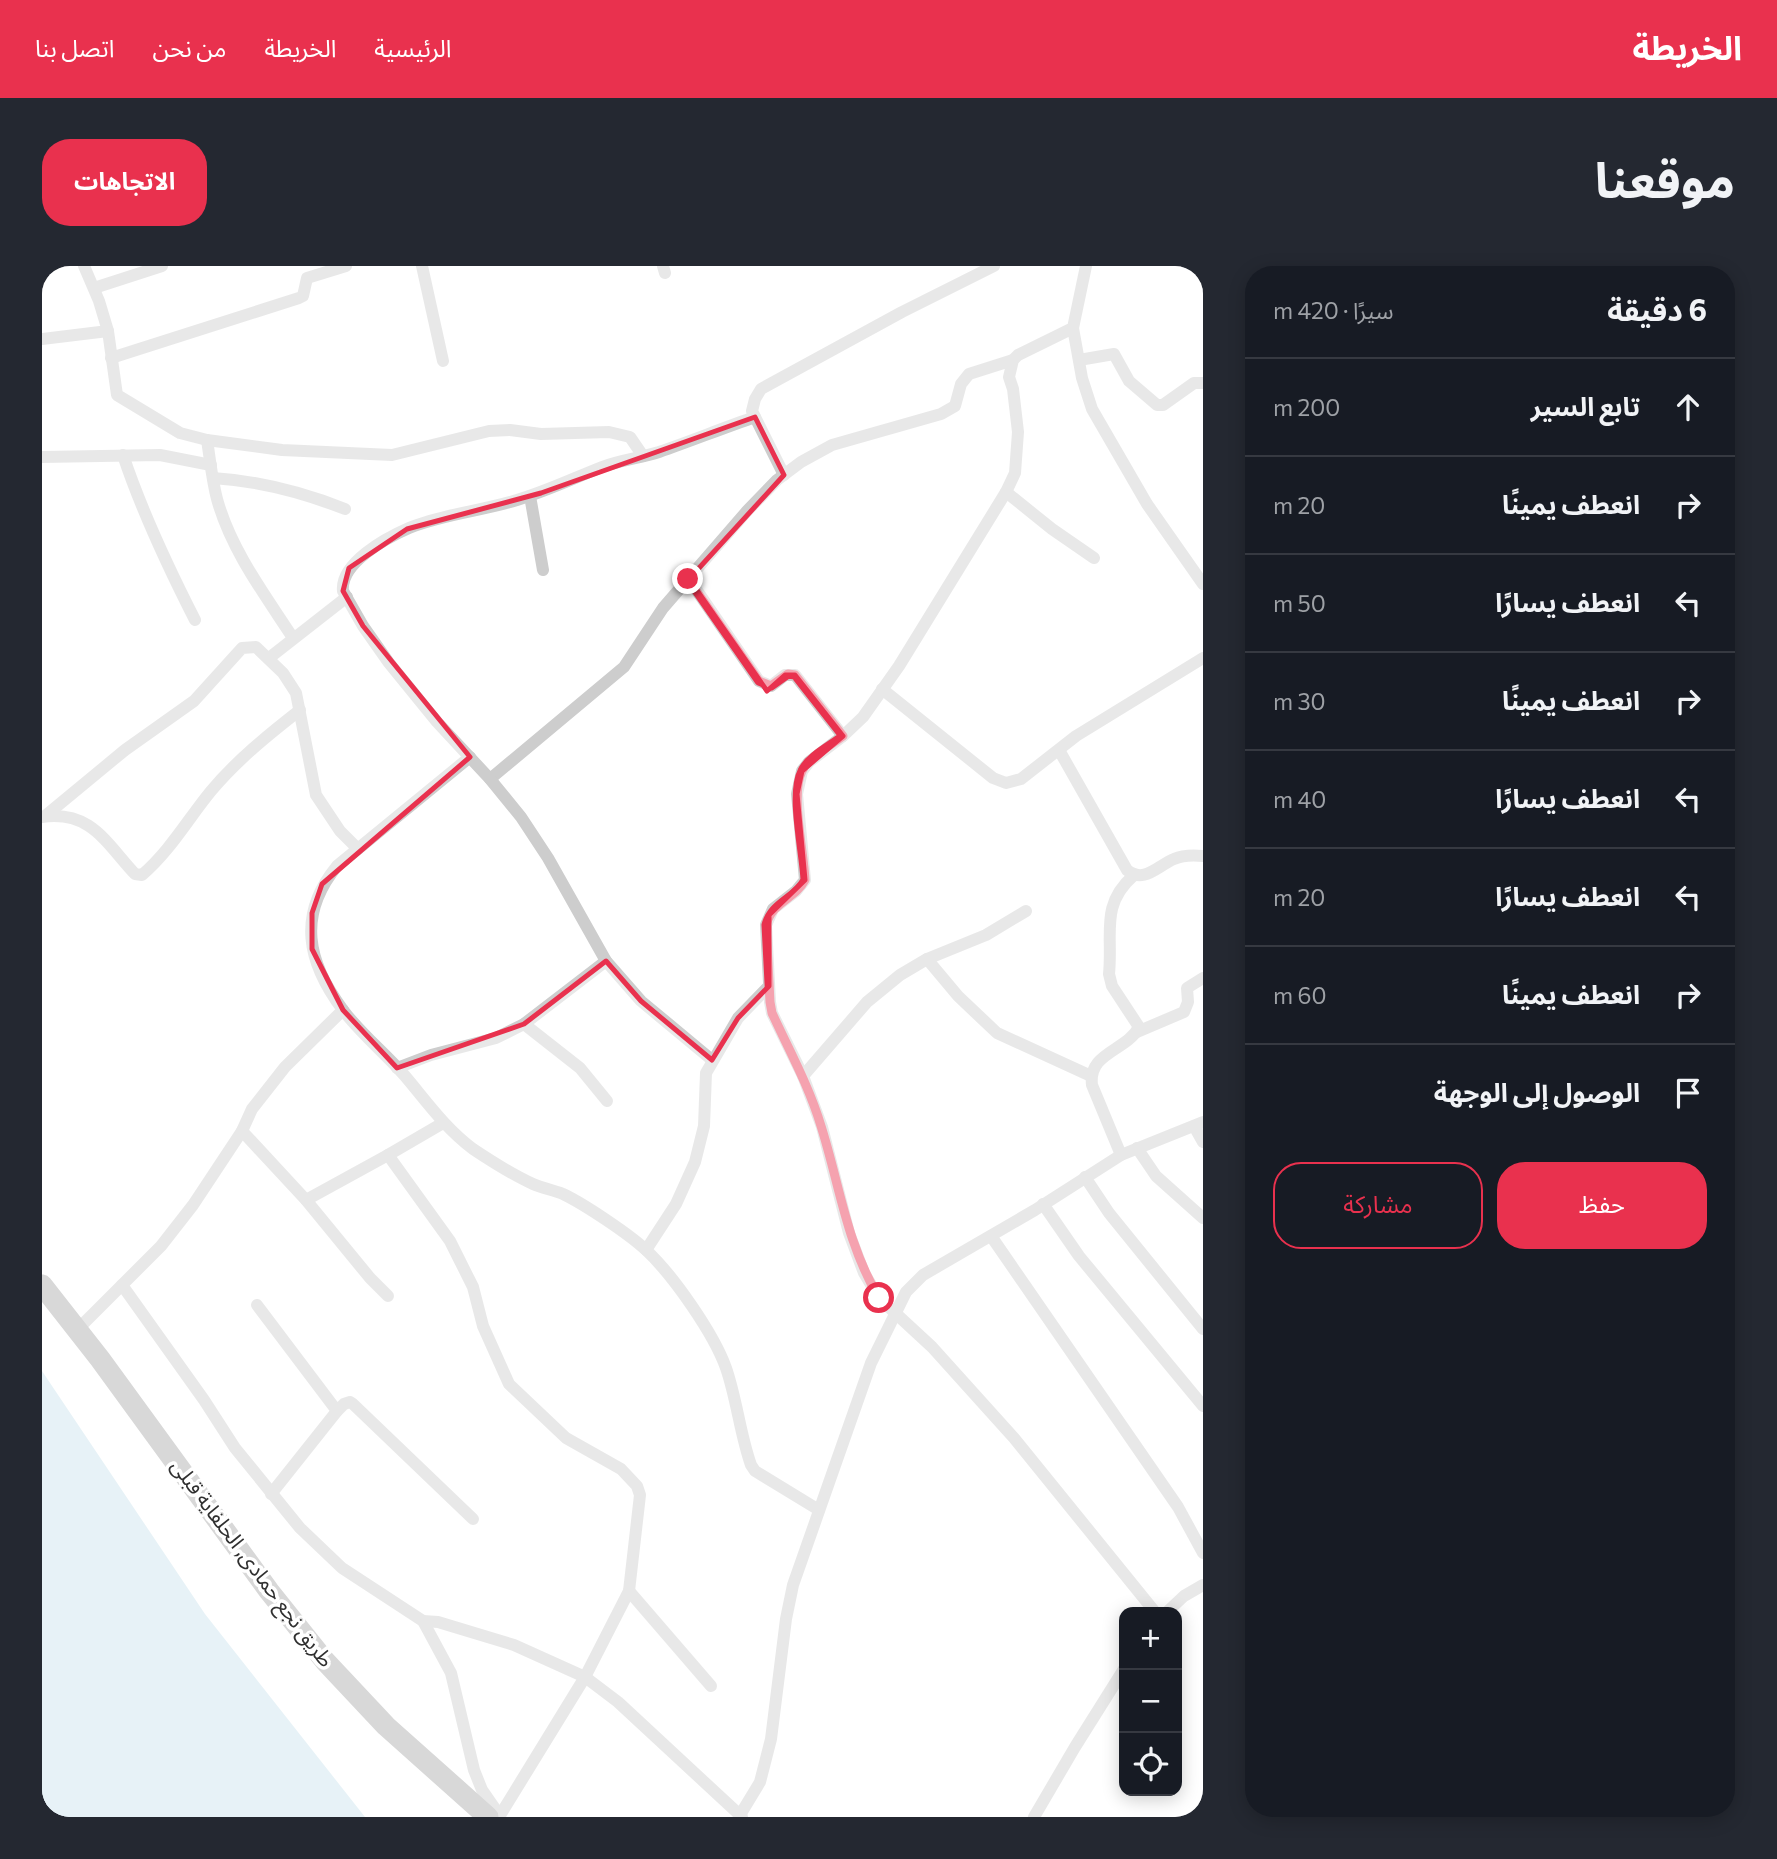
<!DOCTYPE html>
<html lang="ar">
<meta charset="utf-8">
<style>
:root{--surface:#171b24;--page:#242831;--text:#f1f3f6;--muted:#9ea1a6;--line:#363941;--accent:#e9314e}
body{margin:0;font-family:Commissioner,"Noto Sans Arabic",sans-serif;background:var(--page);color:var(--text);direction:rtl}
.controls{position:absolute;right:21px;bottom:21px;display:grid;overflow:hidden;border-radius:14px;box-shadow:0 4px 18px #0003}
.controls button{width:63px;height:63px;display:grid;place-items:center;padding:0;border:0;border-bottom:2px solid var(--line);background:var(--surface);color:var(--text);font:35px sans-serif}
.stop{position:absolute;width:21px;height:21px;margin:-16px;border:5px solid #e9314e;border-radius:50%;background:#fff}
.stop.end{background:#e9314e;border-color:#fff;box-shadow:0 2px 7px #0008}
.list{margin:0;padding:0;list-style:none}
h2{display:flex;justify-content:space-between;align-items:center;height:91px;margin:0;padding:0 28px;font-size:30px}
h2 small{font-size:23px;font-weight:400;color:var(--muted)}
.list li{display:grid;grid-template-columns:46px 1fr auto;gap:21px;align-items:center;box-sizing:border-box;height:98px;padding:0 28px;border-top:2px solid var(--line)}
.list b{display:block;font-size:26px;white-space:nowrap}
.list em{font-size:23px;font-style:normal;color:var(--muted)}
.actions{display:flex;gap:14px;padding:21px 28px}
.actions a{flex:1;padding:16px 0;border:2px solid var(--accent);border-radius:28px;text-align:center;font-size:24px;color:var(--accent)}
.actions .main{background:var(--accent);color:#fff}
.icon{flex:none;width:38px;height:38px;fill:none;stroke:currentColor;stroke-width:2;stroke-linecap:round;stroke-linejoin:round}
.map{position:relative;flex:none;width:1161px;height:1551px;overflow:hidden;direction:ltr;border-radius:28px}
header{display:flex;align-items:center;gap:42px;box-sizing:border-box;height:98px;padding:0 35px;background:var(--accent);color:#fff}
header strong{font-size:33px}
nav{display:flex;gap:38px;margin-inline-start:auto;font-size:24px}
.intro{display:flex;align-items:center;justify-content:space-between;box-sizing:border-box;height:168px;padding:0 42px}
h1{margin:0;font-size:49px}
.button{padding:18px 32px;border-radius:28px;background:var(--accent);color:#fff;font-size:24px;font-weight:700}
main{display:flex;gap:42px;padding:0 42px}
aside{flex:1;background:var(--surface);border-radius:28px;box-shadow:0 4px 18px #0003}
.map>svg:first-child{display:block}
.water{fill:#cbe3ed}
.lines{fill:none;stroke-linecap:round;stroke-linejoin:round}
.street{stroke:#cdcdcd;stroke-width:12}
.primary{stroke:#a8a8a8;stroke-width:21}
.route{stroke:#e9314e;stroke-width:9}
.marked{fill:none;stroke:#e9314e;stroke-width:5;stroke-linejoin:round}
.labels{text-anchor:middle;stroke-width:7;stroke-linejoin:round;paint-order:stroke}
.street-label{font-size:21px;fill:#303030;stroke:#fff}
</style>
<header>
<strong>الخريطة</strong>
<nav><a>الرئيسية</a><a>الخريطة</a><a>من نحن</a><a>اتصل بنا</a></nav>
</header>
<div class="intro"><h1>موقعنا</h1><a class="button">الاتجاهات</a></div>
<main>
<aside>
<h2>6 دقيقة<small>سيرًا · 420 m</small></h2>
<ul class="list">
<li><svg class="icon" aria-label="ahead" viewBox="0 0 24 24"><path d="M12 20V5M6 11l6-6 6 6"/></svg><div><b>تابع السير</b></div><em>200 m</em></li>
<li><svg class="icon" aria-label="right" viewBox="0 0 24 24"><path d="M7 20v-9h11M14 6l5 5-5 5"/></svg><div><b>انعطف يمينًا</b></div><em>20 m</em></li>
<li><svg class="icon" aria-label="left" viewBox="0 0 24 24"><path d="M17 20v-9H6M10 6l-5 5 5 5"/></svg><div><b>انعطف يسارًا</b></div><em>50 m</em></li>
<li><svg class="icon" aria-label="right" viewBox="0 0 24 24"><path d="M7 20v-9h11M14 6l5 5-5 5"/></svg><div><b>انعطف يمينًا</b></div><em>30 m</em></li>
<li><svg class="icon" aria-label="left" viewBox="0 0 24 24"><path d="M17 20v-9H6M10 6l-5 5 5 5"/></svg><div><b>انعطف يسارًا</b></div><em>40 m</em></li>
<li><svg class="icon" aria-label="left" viewBox="0 0 24 24"><path d="M17 20v-9H6M10 6l-5 5 5 5"/></svg><div><b>انعطف يسارًا</b></div><em>20 m</em></li>
<li><svg class="icon" aria-label="right" viewBox="0 0 24 24"><path d="M7 20v-9h11M14 6l5 5-5 5"/></svg><div><b>انعطف يمينًا</b></div><em>60 m</em></li>
<li><svg class="icon" aria-label="arrive" viewBox="0 0 24 24"><path d="M6 21V4h12l-3 4 3 4H6"/></svg><div><b>الوصول إلى الوجهة</b></div></li>
</ul>
<div class="actions"><a class="main">حفظ</a><a>مشاركة</a></div>
</aside>
<div class="map">
<svg width="1161" height="1551" viewBox="0 0 1161 1551">
<rect width="100%" height="100%" fill="#fff"/>
<path class="water" d="M0,1105L163,1348L323,1551H0Z"/>
<g class="lines">
<g class="street">
<path d="M42,0L57,35L66,65L75,129L138,167L165,174L240,184L350,189L447,165L468,164L499,168L567,166L588,171L601,190"/>
<path d="M380,0L401,95"/>
<path d="M621,0L623,7"/>
<path d="M1044,0L1031,62L976,89L971,94L967,111L971,123L976,166L973,207L964,226L857,400L821,451L801,470L767,496L760,505L755,528L763,614L754,625L731,643L724,659L728,736L730,747L761,810L780,861L807,967L822,1007L837,1032L890,1081L972,1172L1113,1346"/>
<path d="M52,22L120,0"/>
<path d="M1031,62L1040,112L1050,143L1105,238L1161,318"/>
<path d="M0,73L66,65"/>
<path d="M69,92L257,32L261,30L265,12L304,0"/>
<path d="M1037,94L1072,88L1087,115L1115,139H1121L1152,117H1161"/>
<path d="M165,174C168,193 170,214 175,233C189,284 223,329 251,372"/>
<path d="M81,189C100,246 126,301 153,354"/>
<path d="M0,191L118,189L169,199"/>
<path d="M742,209L710,145L713,133L719,123L860,46L952,0"/>
<path d="M171,212C217,215 260,226 303,243"/>
<path d="M964,226L1010,263L1052,292"/>
<path d="M488,230L501,304"/>
<path d="M647,313L717,415L729,420L743,409H753L801,470"/>
<path d="M227,392L305,331"/>
<path d="M840,423L951,512L964,517L979,513L1034,470L1161,392"/>
<path d="M1017,484L1085,604C1102,618 1115,600 1132,593C1141,589 1151,589 1161,590"/>
<path d="M428,491L295,600C255,649 265,696 301,744C319,768 343,787 363,810C385,836 403,862 431,883C449,895 471,909 491,918C500,922 511,924 521,928C542,938 587,968 604,984C631,1009 672,1068 684,1102C695,1134 698,1168 709,1199L713,1205L777,1244"/>
<path d="M448,513L582,401L621,342L705,245L735,214L759,196L790,179L899,148L913,140L919,118L927,108L971,94"/>
<path d="M3,550L83,484L152,435L200,382L214,381L241,407L254,427L274,529L298,565L316,583"/>
<path d="M0,551C49,544 64,577 93,608L100,609C128,585 146,553 169,525C195,494 226,469 258,444"/>
<path d="M885,693L916,730L955,767L1049,810"/>
<path d="M482,758L538,802L565,835"/>
<path d="M1095,766L1142,746L1146,736L1145,722L1161,712"/>
<path d="M670,794L599,735L564,695L506,592L479,551L448,513L395,456L347,397L321,360L301,325C298,297 344,272 367,262C401,248 440,245 475,234C505,225 532,212 560,201C578,194 598,192 617,186C649,175 681,162 713,151"/>
<path d="M355,802L389,789L454,772L482,758L564,695"/>
<path d="M761,810L825,736L858,709L885,693L944,669L984,645"/>
<path d="M401,857L346,889L408,975L431,1021L441,1060L467,1118L524,1172L579,1203L595,1220L598,1229L587,1325L543,1411L457,1551"/>
<path d="M1152,860L1161,876"/>
<path d="M200,865L264,934L346,889"/>
<path d="M1095,882L1114,910L1161,952"/>
<path d="M1079,889L1050,819C1046,786 1085,785 1097,761L1070,720L1067,708C1071,668 1058,639 1091,610"/>
<path d="M1043,911L1067,947L1161,1063"/>
<path d="M264,934L328,1012L346,1030"/>
<path d="M1001,938L1037,990L1161,1140"/>
<path d="M949,970L1136,1241L1161,1287"/>
<path d="M604,984L634,938L653,896L662,860L664,807L696,752L727,720"/>
<path d="M80,1019L162,1134L193,1182L258,1262L300,1302L381,1355L409,1407L432,1504L440,1524L458,1550"/>
<path d="M215,1039L295,1145L229,1228"/>
<path d="M35,1064L119,980L151,939L200,865L210,843L243,801L301,744"/>
<path d="M295,1145L302,1138L308,1136L311,1138L431,1253"/>
<path d="M587,1325L669,1420"/>
<path d="M1125,1346L1142,1330L1161,1319"/>
<path d="M381,1355L396,1356L472,1379L543,1411L576,1436L700,1551"/>
<path d="M698,1549L718,1516L729,1473L744,1353L751,1319L829,1097L864,1026L881,1009L993,944L1079,889L1161,856"/>
<path d="M992,1551L1033,1481L1082,1403"/>
</g>
<path class="primary" d="M0,1019L58,1093L227,1325L283,1395L344,1460L446,1551"/>
</g>
<g class="lines">
<path class="route" d="M646,313L717,415L729,420L746,408L753,409L801,470C788,480 767,490 760,505C748,528 762,587 763,614C753,633 730,636 724,659L728,736L730,747C747,784 767,820 779,860C798,920 804,976 837,1032"/>
</g>
<path d="M0 0H1161V1551H0ZM713,151L742,209L647,313L725,425L743,409H753L801,470L760,505L755,528L763,614L727,649V720L696,752L670,794L599,735L564,695L482,758L355,802L301,744L270,683V647L280,618L428,491L321,360L301,325L307,302L365,263L499,227Z" fill="#fff" fill-opacity=".55" fill-rule="evenodd"/>
<path class="marked" d="M713,151L742,209L647,313L725,425L743,409H753L801,470L760,505L755,528L763,614L727,649V720L696,752L670,794L599,735L564,695L482,758L355,802L301,744L270,683V647L280,618L428,491L321,360L301,325L307,302L365,263L499,227Z"/>
<g class="labels">
<g class="street-label">
<text transform="translate(210 1297) rotate(53)" y="7">طريق نجع حمادى, الحلفاية قبلى</text>
</g>
</g>
</svg>
<div class="controls">
<button>+</button>
<button>−</button>
<button><svg class="icon" aria-label="locate" viewBox="0 0 24 24"><circle cx="12" cy="12" r="6"/><path d="M12 2v4M12 18v4M2 12h4M18 12h4"/></svg></button>
</div>
<div class="stop" style="left:837px;top:1032px"></div>
<div class="stop end" style="left:646px;top:313px"></div>
</div>
</main>
